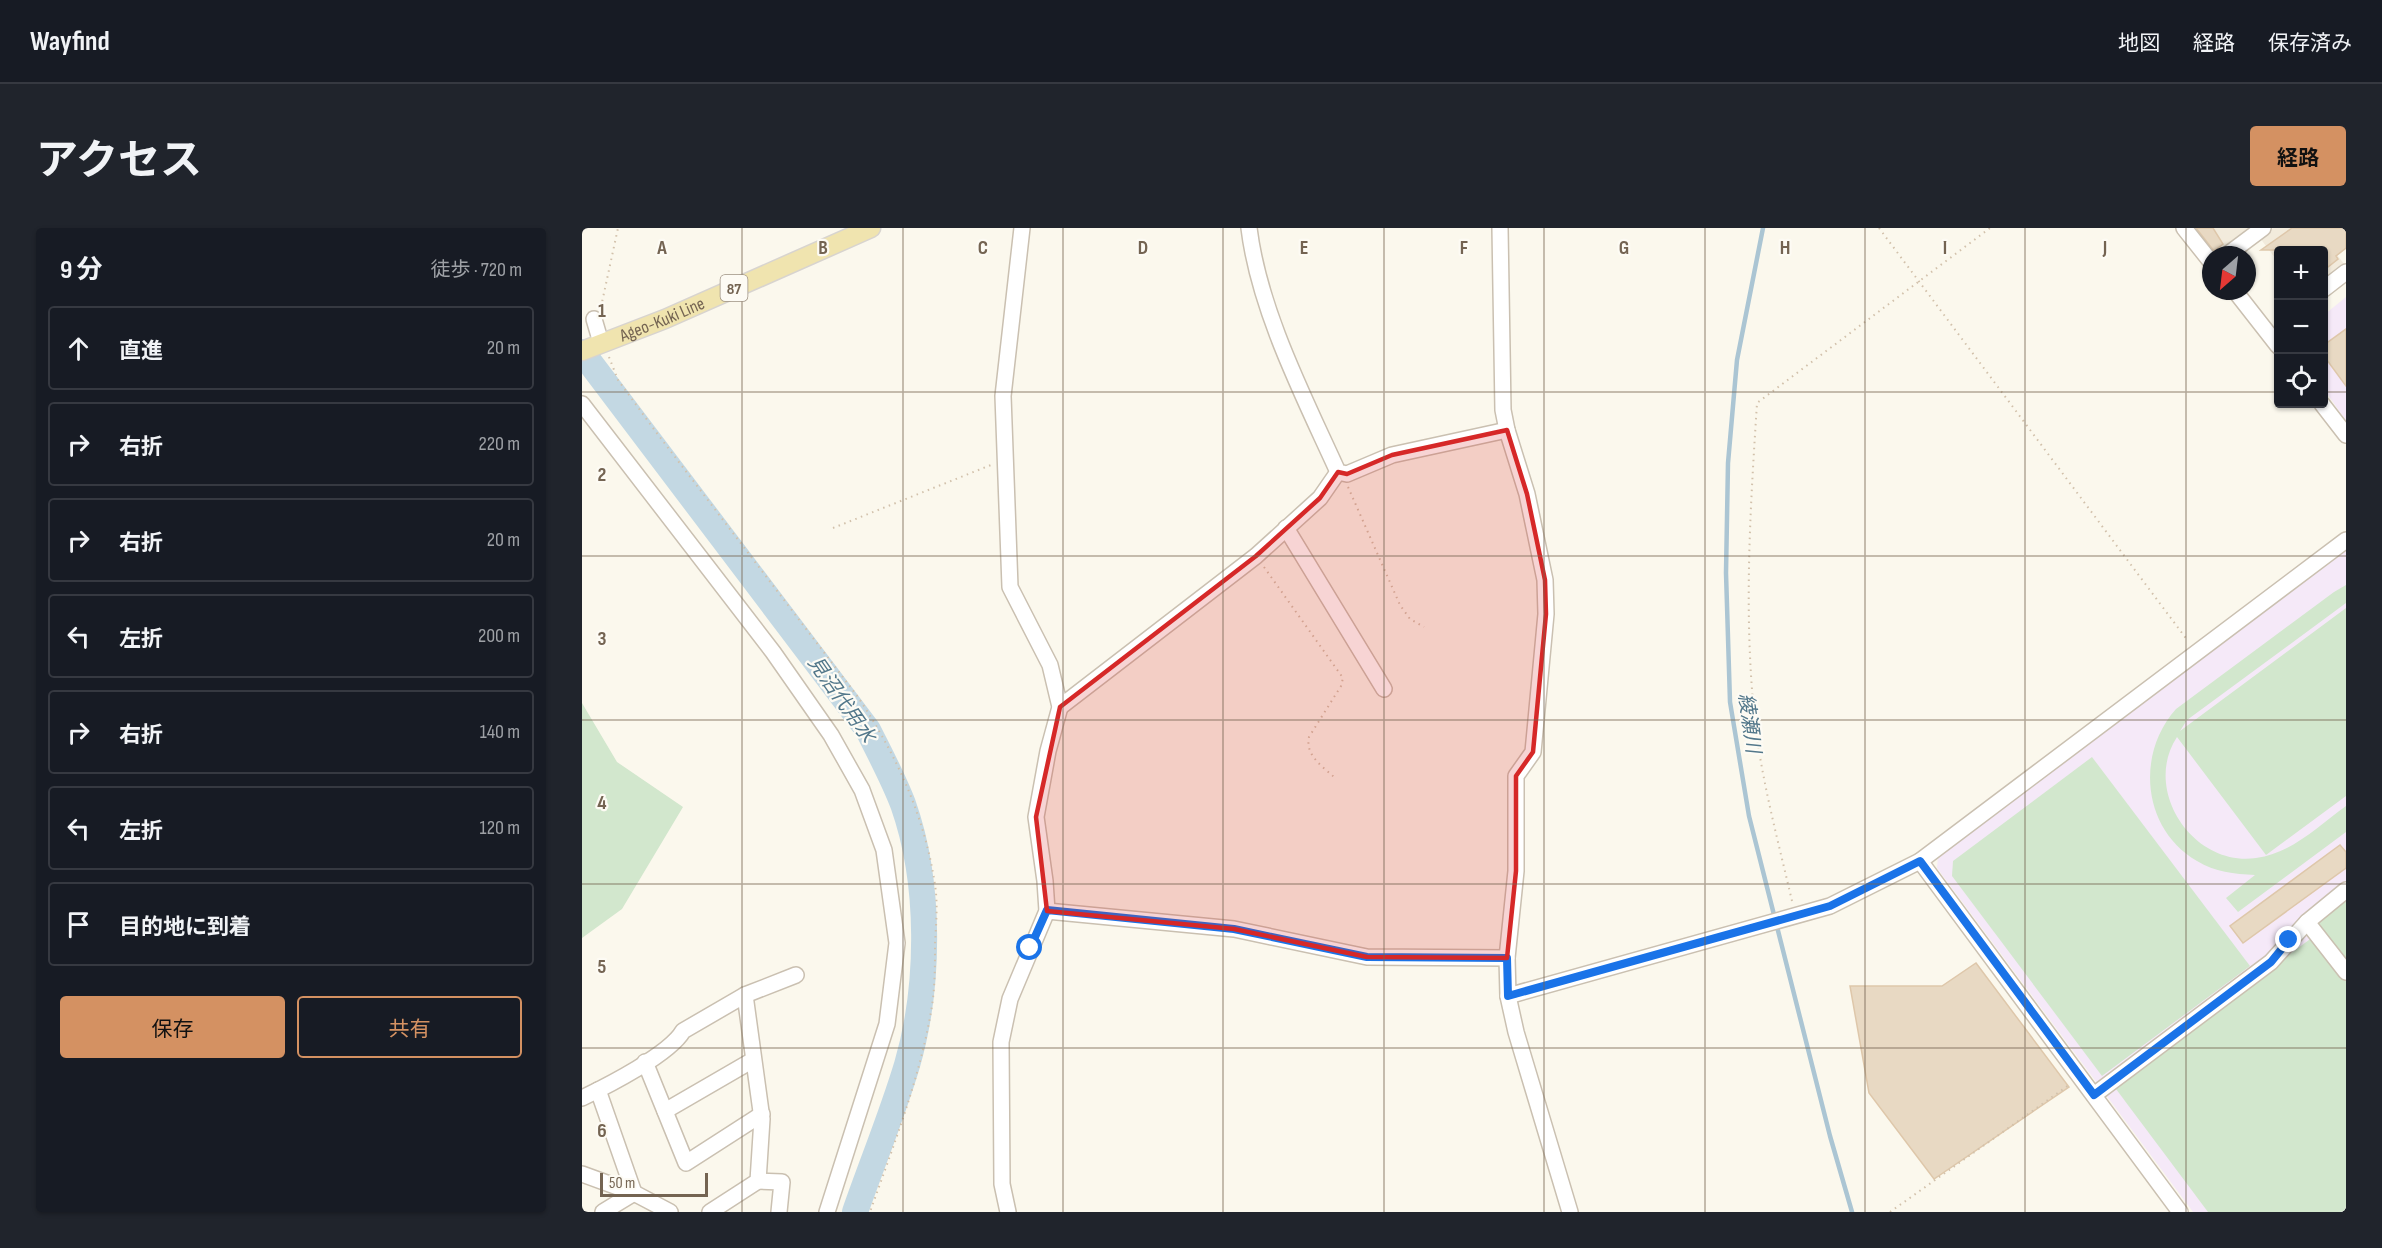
<!DOCTYPE html>
<html lang="ja">
<meta charset="utf-8">
<style>
:root{--surface:#171b24;--page:#20242c;--text:#f1f3f6;--muted:#9ea1a6;--line:#363941;--accent:#d49162}
body{margin:0;font-family:"Sofia Sans Condensed","Noto Sans JP",sans-serif;background:var(--page);color:var(--text)}
.controls{position:absolute;right:18px;top:18px;display:grid;overflow:hidden;border-radius:6px;box-shadow:0 2px 4px #0004}
.controls button{width:54px;height:54px;display:grid;place-items:center;padding:0;border:0;border-bottom:2px solid var(--line);background:var(--surface);color:var(--text);font:30px sans-serif}
.compass{position:absolute;left:1620px;top:18px;width:54px;height:54px;border-radius:50%;background:var(--surface);box-shadow:0 2px 4px #0004;rotate:208deg}
.scale{position:absolute;left:18px;bottom:15px;width:108px;box-sizing:border-box;padding-left:6px;border:3px solid #746452;border-top:0;font-size:16px;line-height:21px;white-space:nowrap;color:#746452;-webkit-text-stroke:4px #fdfbf4;paint-order:stroke}
.stop{position:absolute;width:18px;height:18px;margin:-14px;border:4px solid #1a73e8;border-radius:50%;background:#fff}
.stop.end{background:#1a73e8;border-color:#fff;box-shadow:0 2px 6px #0008}
.list{margin:0;padding:0;list-style:none}
h2{display:flex;justify-content:space-between;align-items:center;height:78px;margin:0;padding:0 24px;font-size:26px}
h2 small{font-size:20px;font-weight:400;color:var(--muted)}
.list li{display:grid;grid-template-columns:39px 1fr auto;gap:18px;align-items:center;box-sizing:border-box;height:84px;margin:0 12px 12px;padding:0 12px;border:2px solid var(--line);border-radius:6px}
.list b{display:block;font-size:22px;white-space:nowrap}
.list em{font-size:20px;font-style:normal;color:var(--muted)}
.actions{display:flex;gap:12px;padding:18px 24px}
.actions a{flex:1;padding:14px 0;border:2px solid var(--accent);border-radius:6px;text-align:center;font-size:21px;color:var(--accent)}
.actions .main{background:var(--accent);color:#111}
.icon{flex:none;width:33px;height:33px;fill:none;stroke:currentColor;stroke-width:2;stroke-linecap:round;stroke-linejoin:round}
.map{position:relative;flex:none;width:1764px;height:984px;overflow:hidden;border-radius:6px}
header{display:flex;align-items:center;gap:36px;box-sizing:border-box;height:84px;padding:0 30px;background:var(--surface);border-bottom:2px solid var(--line)}
header strong{font-size:28px}
nav{display:flex;gap:33px;margin-inline-start:auto;font-size:21px}
.intro{display:flex;align-items:center;justify-content:space-between;box-sizing:border-box;height:144px;padding:0 36px}
h1{margin:0;font-size:42px}
.button{padding:15px 27px;border-radius:6px;background:var(--accent);color:#111;font-size:21px;font-weight:700}
main{display:flex;gap:36px;padding:0 36px}
aside{flex:1;background:var(--surface);border-radius:6px;box-shadow:0 2px 4px #0004}
.map>svg:first-child{display:block}
.residential{fill:#f2ebdc}
.education{fill:#f5e9f8}
.green{fill:#d2e7cd}
.lines{fill:none;stroke-linecap:round;stroke-linejoin:round}
.stream{stroke:#abc5d3;stroke-width:4.5}
.river{stroke:#c3d8e3;stroke-width:26}
.building{fill:#e8d9c3;stroke:#dec7aa;stroke-width:1.5}
.minor-casing{stroke:#cac0b1;stroke-width:18}
.major-casing{stroke:#d8d4cf;stroke-width:21}
.path{stroke:#d2c1ab;stroke-width:2;stroke-dasharray:1.5 4.5;stroke-linecap:butt}
.minor{stroke:#fff;stroke-width:15}
.major{stroke:#f0e4af;stroke-width:18}
.route{stroke:#1a73e8;stroke-width:8}
.marked{fill:#d62828;fill-opacity:0.2;stroke:#d62828;stroke-width:4.5;stroke-linejoin:round}
.grid{fill:none;stroke:#746452;stroke-width:1.5;stroke-opacity:0.55}
.labels{text-anchor:middle;stroke-width:4.5;stroke-linejoin:round;paint-order:stroke}
.shield{fill:#fdfbf4;stroke:#9d9183;stroke-width:1.5}
.shield-label{font-size:16px;font-weight:bold;fill:#746452}
.street-label{font-size:18px;fill:#746452;stroke:#fdfbf4}
.water-label{font-size:20px;font-style:italic;fill:#52778a;stroke:#fdfbf4}
.grid-label{font-size:20px;text-anchor:middle;font-weight:bold;fill:#746452;stroke:#fdfbf4;stroke-width:4.5;stroke-linejoin:round;paint-order:stroke}
</style>
<header>
<strong>Wayfind</strong>
<nav><a>地図</a><a>経路</a><a>保存済み</a></nav>
</header>
<div class="intro"><h1>アクセス</h1><a class="button">経路</a></div>
<main>
<aside>
<h2>9 分<small>徒歩 · 720 m</small></h2>
<ul class="list">
<li><svg class="icon" aria-label="ahead" viewBox="0 0 24 24"><path d="M12 20V5M6 11l6-6 6 6"/></svg><div><b>直進</b></div><em>20 m</em></li>
<li><svg class="icon" aria-label="right" viewBox="0 0 24 24"><path d="M7 20v-9h11M14 6l5 5-5 5"/></svg><div><b>右折</b></div><em>220 m</em></li>
<li><svg class="icon" aria-label="right" viewBox="0 0 24 24"><path d="M7 20v-9h11M14 6l5 5-5 5"/></svg><div><b>右折</b></div><em>20 m</em></li>
<li><svg class="icon" aria-label="left" viewBox="0 0 24 24"><path d="M17 20v-9H6M10 6l-5 5 5 5"/></svg><div><b>左折</b></div><em>200 m</em></li>
<li><svg class="icon" aria-label="right" viewBox="0 0 24 24"><path d="M7 20v-9h11M14 6l5 5-5 5"/></svg><div><b>右折</b></div><em>140 m</em></li>
<li><svg class="icon" aria-label="left" viewBox="0 0 24 24"><path d="M17 20v-9H6M10 6l-5 5 5 5"/></svg><div><b>左折</b></div><em>120 m</em></li>
<li><svg class="icon" aria-label="arrive" viewBox="0 0 24 24"><path d="M6 21V4h12l-3 4 3 4H6"/></svg><div><b>目的地に到着</b></div></li>
</ul>
<div class="actions"><a class="main">保存</a><a>共有</a></div>
</aside>
<div class="map">
<svg width="1764" height="984" viewBox="0 0 1764 984">
<rect width="100%" height="100%" fill="#fbf8ed"/>
<g class="residential">
<path d="M1613,0H1669L1633,26Z"/>
<path d="M1691,0H1735L1762,36L1742,51V22H1696V34L1678,10Z"/>
</g>
<g class="education">
<path d="M1764,69V193L1742,161V87Z"/>
<path d="M1764,323V984H1611L1355,640L1356,628Z"/>
</g>
<g class="green">
<path d="M1764,357V375L1605,492L1598,503L1764,380V568L1684,627L1595,509C1560,562 1611,639 1674,630C1710,625 1735,599 1764,578V604L1656,684L1644,670L1673,647C1652,646 1633,644 1615,633C1561,602 1553,527 1594,481L1752,364Z"/>
<path d="M0,475L35,534L101,579L40,681L0,710Z"/>
<path d="M1510,529L1668,738L1520,848L1370,648L1371,633Z"/>
<path d="M1764,665V732L1732,689Z"/>
<path d="M1731,709L1764,753V984H1626L1531,857Z"/>
</g>
<g class="lines">
<path class="stream" d="M1181,0L1155,132L1146,235L1144,345L1148,474L1167,588L1248,908L1270,984"/>
<path class="river" d="M0,124L286,502C298,526 311,550 321,576C349,655 348,758 325,837C310,887 290,935 273,984"/>
</g>
<g class="building">
<path d="M1614,0H1631L1641,16L1632,23Z"/>
<path d="M1710,0H1764V20L1754,28L1756,31L1746,39L1743,36L1742,37V22H1679Z"/>
<path d="M1764,101V158L1742,128V117Z"/>
<path d="M1758,617L1764,624V640L1661,715L1648,698Z"/>
<path d="M1394,735L1487,859L1352,951L1287,865L1268,758H1360Z"/>
</g>
<g class="lines">
<g class="minor-casing">
<g id="minor">
<path d="M667,0C677,82 722,169 756,244L765,246L810,227L925,202"/>
<path d="M918,0L921,182L925,202L945,266L963,352L964,386L951,524L934,548V643L925,730"/>
<path d="M1602,0L1629,34"/>
<path d="M1645,27L1681,0"/>
<path d="M1742,61L1764,44"/>
<path d="M1653,63L1696,118"/>
<path d="M12,91L19,115"/>
<path d="M0,176L191,424L249,507L280,562L302,622L315,715L305,796L245,984"/>
<path d="M1740,176L1764,207"/>
<path d="M704,300L802,461"/>
<path d="M478,479L674,328L738,270L756,244"/>
<path d="M1338,633L1598,984"/>
<path d="M465,683L652,701L785,729L925,730L926,768L934,804L988,984"/>
<path d="M1725,694L1764,744"/>
<path d="M926,768L1248,678L1338,633L1764,312"/>
<path d="M63,834L104,935L180,886"/>
<path d="M16,862L52,965L21,984"/>
<path d="M1512,867L1689,734L1725,694L1764,662"/>
<path d="M0,870C25,858 88,826 101,803L163,767L214,747"/>
<path d="M83,883L171,832"/>
<path d="M0,946L52,965L88,984"/>
<path d="M176,953L200,954L197,984"/>
<path d="M128,984L176,953L180,891L163,767"/>
<path d="M426,984L420,956L419,814L428,771L465,683L463,653L454,589L466,523L478,479L468,437L428,359L421,168L440,0"/>
</g>
</g>
<g class="major-casing">
<g id="major">
<path id="s1" d="M0,123L83,91L289,0"/>
</g>
</g>
<g class="path">
<path d="M1297,0L1606,413"/>
<path d="M19,79L36,0"/>
<path d="M27,129L36,152L74,204L276,469C314,526 343,589 353,657C356,676 354,697 353,716C353,739 353,762 349,784C337,852 311,919 288,984"/>
<path d="M766,259L818,377L828,391L842,399"/>
<path d="M251,300L409,237"/>
<path d="M682,339L761,450L759,458L727,509C723,527 740,538 752,549"/>
<path d="M1210,673C1197,617 1182,561 1174,503C1161,393 1168,285 1175,175L1408,0"/>
<path d="M1308,984L1487,857"/>
</g>
<use href="#minor" class="minor"/>
<use href="#major" class="major"/>
</g>
<g class="lines">
<path class="route" d="M448,720L465,682L652,701L785,729L925,730L926,768L1248,678L1338,633L1512,867L1689,734L1707,712"/>
</g>
<path class="marked" d="M925,202L945,266L963,352L964,386L951,524L934,548V643L925,730L785,729L652,701L465,683L454,589L478,479L674,328L738,270L756,244L765,246L810,227Z"/>
<path class="grid" d="M160,0V984M321,0V984M481,0V984M641,0V984M802,0V984M962,0V984M1123,0V984M1283,0V984M1443,0V984M1604,0V984M0,164H1696M1742,164H1764M0,328H1764M0,492H1764M0,656H1764M0,820H1764"/>
<g class="labels">
<rect class="shield" x="138.5" y="47" width="27" height="26" rx="4.5"/>
<g class="shield-label">
<text x="152" y="66">87</text>
</g>
<g class="street-label">
<text dy="6" stroke="none"><textPath href="#s1" startOffset="86">Ageo-Kuki Line</textPath></text>
</g>
<g class="water-label">
<text transform="translate(260 471) rotate(55)" y="7">見沼代用水</text>
<text transform="translate(1168 495) rotate(82)" y="7">綾瀬川</text>
</g>
</g>
<g class="grid-label">
<text x="80" y="26">A</text>
<text x="241" y="26">B</text>
<text x="401" y="26">C</text>
<text x="561" y="26">D</text>
<text x="722" y="26">E</text>
<text x="882" y="26">F</text>
<text x="1042" y="26">G</text>
<text x="1203" y="26">H</text>
<text x="1363" y="26">I</text>
<text x="1523" y="26">J</text>
<text x="20" y="89">1</text>
<text x="20" y="253">2</text>
<text x="20" y="417">3</text>
<text x="20" y="581">4</text>
<text x="20" y="745">5</text>
<text x="20" y="909">6</text>
</g>
</svg>
<div class="controls">
<button>+</button>
<button>−</button>
<button><svg class="icon" aria-label="locate" viewBox="0 0 24 24"><circle cx="12" cy="12" r="6"/><path d="M12 2v4M12 18v4M2 12h4M18 12h4"/></svg></button>
</div>
<svg class="compass" viewBox="-18 -18 36 36"><path d="M0-13l5 13h-10z" fill="#e53935"/><path d="M0 13l5-13h-10z" fill="#9ea1a6"/></svg>
<div class="scale">50 m</div>
<div class="stop" style="left:448px;top:720px"></div>
<div class="stop end" style="left:1707px;top:712px"></div>
</div>
</main>
